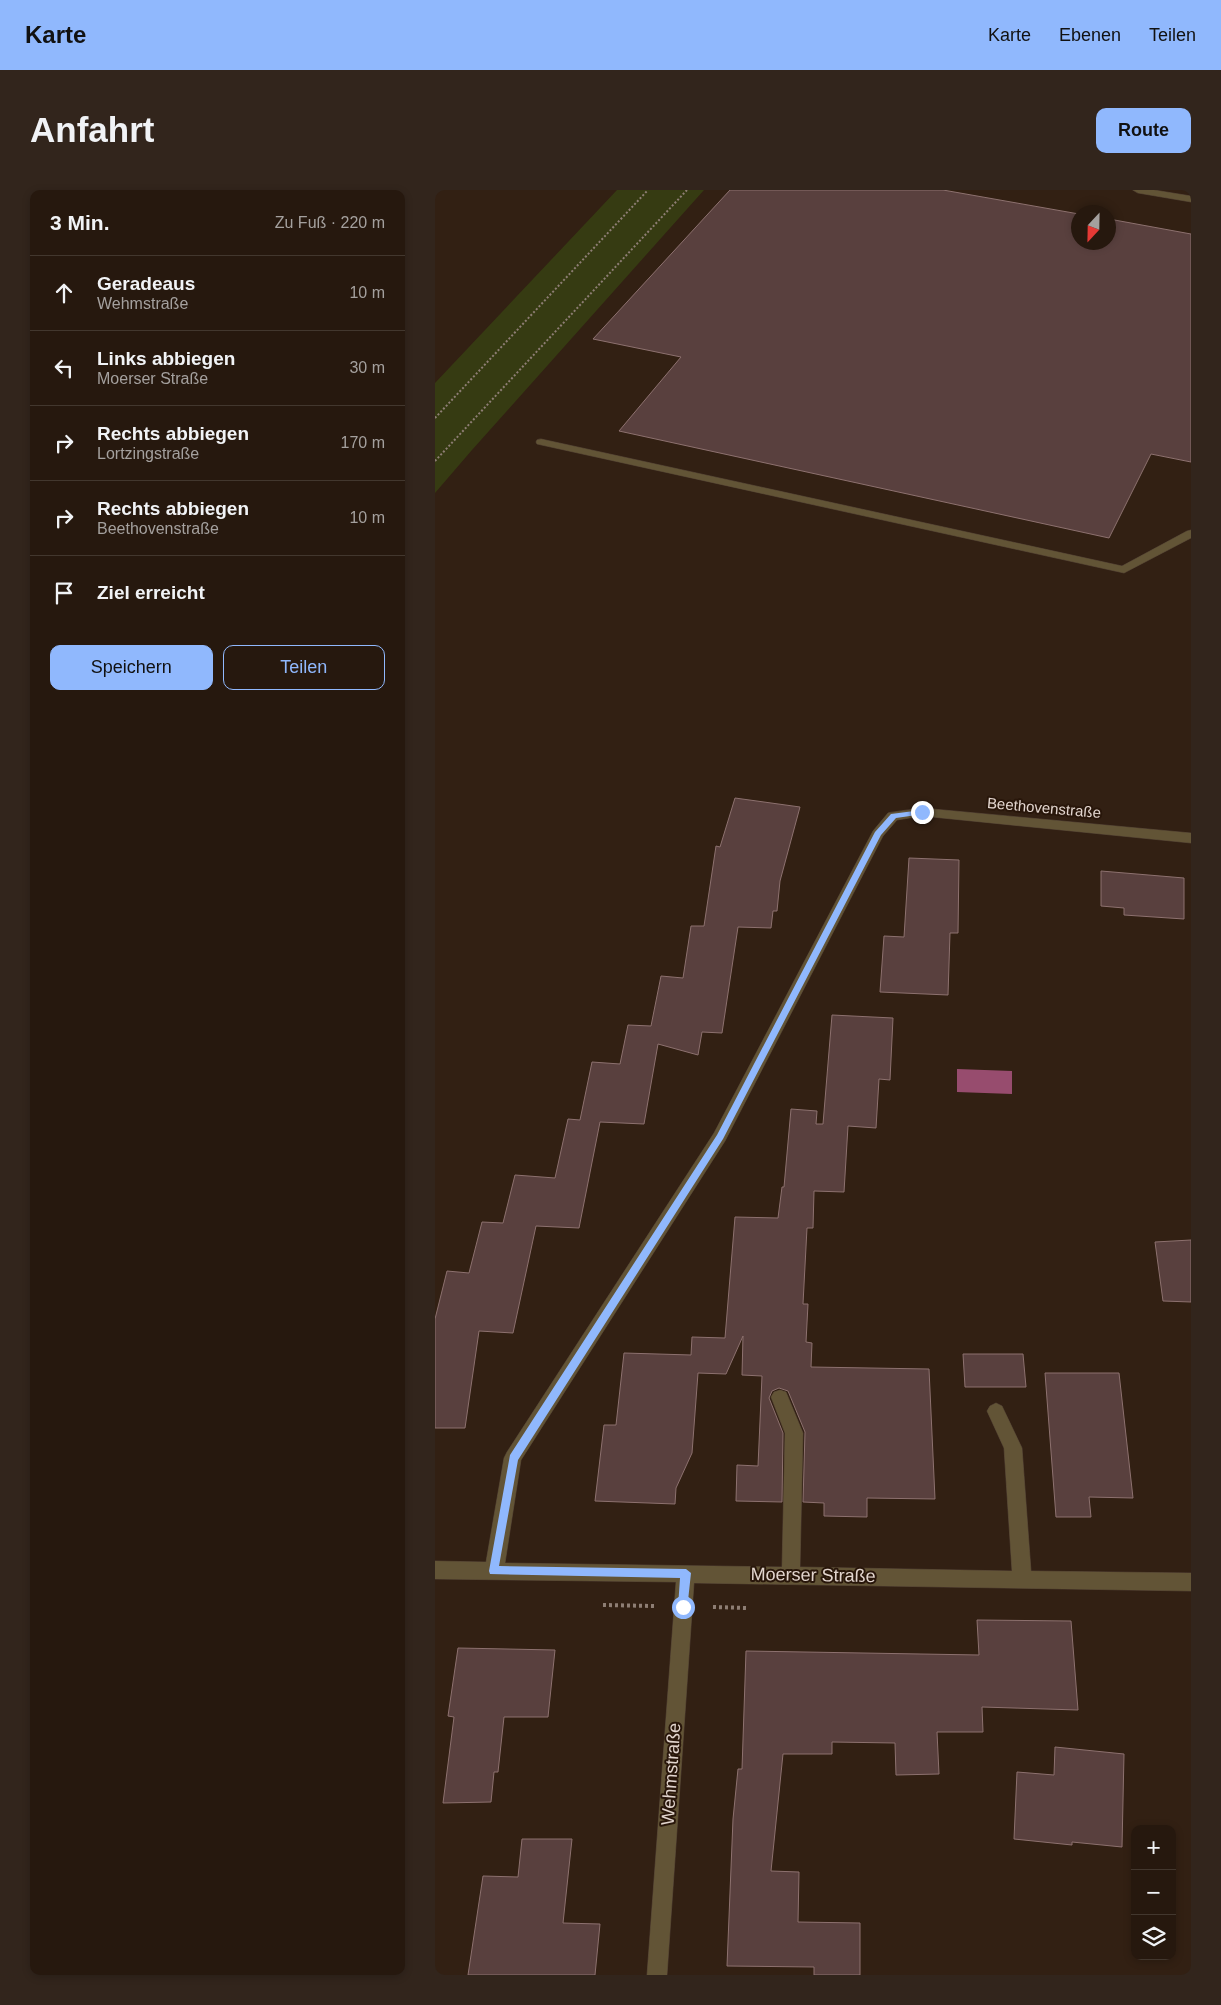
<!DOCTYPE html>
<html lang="de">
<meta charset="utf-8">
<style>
:root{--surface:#26180e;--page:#32251c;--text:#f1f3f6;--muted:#a4a09e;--line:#42372e;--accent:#90b8fd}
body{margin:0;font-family:Helvetica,sans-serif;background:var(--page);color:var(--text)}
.controls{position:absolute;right:15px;bottom:15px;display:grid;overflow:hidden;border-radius:10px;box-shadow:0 2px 8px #0003}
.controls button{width:45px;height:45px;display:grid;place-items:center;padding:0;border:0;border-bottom:1px solid var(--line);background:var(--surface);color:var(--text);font:25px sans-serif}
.compass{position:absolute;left:636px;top:15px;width:45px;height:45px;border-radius:50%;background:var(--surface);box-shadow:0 2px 8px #0003;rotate:202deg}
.stop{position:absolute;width:15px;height:15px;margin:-11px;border:4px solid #90b8fd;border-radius:50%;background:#fff}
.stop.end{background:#90b8fd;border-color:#fff;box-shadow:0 1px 5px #0008}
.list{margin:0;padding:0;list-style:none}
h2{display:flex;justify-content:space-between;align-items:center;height:65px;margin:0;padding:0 20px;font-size:21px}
h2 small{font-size:16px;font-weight:400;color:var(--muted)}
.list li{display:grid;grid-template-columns:32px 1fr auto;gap:15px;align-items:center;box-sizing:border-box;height:75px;padding:0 20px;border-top:1px solid var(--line)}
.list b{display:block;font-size:19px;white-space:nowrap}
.list p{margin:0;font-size:16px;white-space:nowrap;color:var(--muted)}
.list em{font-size:16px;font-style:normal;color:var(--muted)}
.actions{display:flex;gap:10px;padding:15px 20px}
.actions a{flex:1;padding:11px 0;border:1px solid var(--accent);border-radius:10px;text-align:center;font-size:18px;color:var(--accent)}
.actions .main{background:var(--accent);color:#111}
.icon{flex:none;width:28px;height:28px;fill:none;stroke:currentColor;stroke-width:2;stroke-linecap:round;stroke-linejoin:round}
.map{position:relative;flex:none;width:756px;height:1785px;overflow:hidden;border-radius:10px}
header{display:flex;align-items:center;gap:30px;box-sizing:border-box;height:70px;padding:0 25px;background:var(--accent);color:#111}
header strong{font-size:24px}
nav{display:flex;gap:28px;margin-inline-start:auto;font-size:18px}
.intro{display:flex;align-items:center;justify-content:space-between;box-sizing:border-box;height:120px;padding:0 30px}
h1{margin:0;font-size:35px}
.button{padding:12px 22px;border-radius:10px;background:var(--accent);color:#111;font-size:18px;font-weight:700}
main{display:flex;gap:30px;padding:0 30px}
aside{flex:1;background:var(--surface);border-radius:10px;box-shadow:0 2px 8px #0003}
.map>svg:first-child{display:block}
.green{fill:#363b12}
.water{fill:#974c6e}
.building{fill:#59403e;stroke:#8d716f}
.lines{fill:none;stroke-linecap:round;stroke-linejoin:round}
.minor-casing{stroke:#4e3d31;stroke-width:1}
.path-far1{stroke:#8e7e74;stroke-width:2;stroke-dasharray:2 2;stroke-linecap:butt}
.path{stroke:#8e7e74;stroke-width:4;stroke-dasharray:3 3;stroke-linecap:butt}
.minor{fill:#625436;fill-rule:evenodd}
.route{fill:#90b8fd}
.labels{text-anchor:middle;stroke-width:4;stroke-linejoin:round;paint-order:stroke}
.street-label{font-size:15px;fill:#e2d5ce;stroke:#28160a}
.near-street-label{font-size:18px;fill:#e2d5ce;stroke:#28160a}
</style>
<header>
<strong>Karte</strong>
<nav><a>Karte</a><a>Ebenen</a><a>Teilen</a></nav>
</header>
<div class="intro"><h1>Anfahrt</h1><a class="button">Route</a></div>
<main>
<aside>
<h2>3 Min.<small>Zu Fuß · 220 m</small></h2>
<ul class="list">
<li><svg class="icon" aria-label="ahead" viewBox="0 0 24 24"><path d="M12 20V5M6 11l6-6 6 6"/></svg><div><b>Geradeaus</b><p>Wehmstraße</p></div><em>10 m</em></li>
<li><svg class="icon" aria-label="left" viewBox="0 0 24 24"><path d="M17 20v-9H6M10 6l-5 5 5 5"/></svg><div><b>Links abbiegen</b><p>Moerser Straße</p></div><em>30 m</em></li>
<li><svg class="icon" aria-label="right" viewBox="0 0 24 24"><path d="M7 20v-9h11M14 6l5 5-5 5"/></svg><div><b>Rechts abbiegen</b><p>Lortzingstraße</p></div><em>170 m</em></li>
<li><svg class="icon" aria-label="right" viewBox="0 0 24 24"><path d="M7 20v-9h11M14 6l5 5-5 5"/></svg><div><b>Rechts abbiegen</b><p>Beethovenstraße</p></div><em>10 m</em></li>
<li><svg class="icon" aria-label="arrive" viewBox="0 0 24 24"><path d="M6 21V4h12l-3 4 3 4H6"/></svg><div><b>Ziel erreicht</b></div></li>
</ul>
<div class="actions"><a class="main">Speichern</a><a>Teilen</a></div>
</aside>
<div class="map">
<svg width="756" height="1785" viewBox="0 0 756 1785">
<rect width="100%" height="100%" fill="#322013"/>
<path class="green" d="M182,0H269L37,260L0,303V193Z"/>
<path class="water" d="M522,879L577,881V904L522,902Z"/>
<g class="building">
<path d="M295,0H508L644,24V52H674V29L756,44V272L716,264L674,348L184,241L246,167L158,149Z"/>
<path d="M300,608L365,617L345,691L342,721H338L336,738L303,737L287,843L267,842L263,865L223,854L209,934L165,932L144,1038L101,1036L78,1143L44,1141L30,1238H0V1129L12,1081L34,1083L47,1032L68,1033L80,985L120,988L133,929L145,930L157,872L185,874L193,835L216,836L226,786L248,788L256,736H269L281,656L285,657Z"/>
<path d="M474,668L524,670L523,743H515L513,805L445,802L449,746L469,747Z"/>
<path d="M666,681L749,688V729L689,725V718L666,716Z"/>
<path d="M397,825L458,828L455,890L444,889L441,938L413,936L409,1002L379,1001L378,1038H372L368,1114H373L371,1152L377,1153L376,1177L494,1179L500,1309L432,1308V1327L389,1326V1313L368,1312L370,1242L353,1201L344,1198L337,1201L334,1208L348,1243L347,1312L301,1311L302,1275L323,1276L327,1186L307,1185L308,1146L291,1184L263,1183L257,1263L241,1298L240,1314L160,1311L169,1235H181L189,1163L256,1165L257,1147L290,1148L300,1027L343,1028L347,997H349L356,919L382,921L381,934H388Z"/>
<path d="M756,1050V1112L728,1111L720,1052Z"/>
<path d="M528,1164H588L591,1197H530Z"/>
<path d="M610,1183H684L698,1308L654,1307L656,1327H621Z"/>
<path d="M542,1430L636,1431L643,1520L547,1517L548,1542H502L504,1584L461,1585L460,1553L397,1552V1564H348L336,1681L364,1682L363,1732L425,1733V1785H379V1777L292,1776L298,1629L303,1579H307L311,1461L544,1465Z"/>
<path d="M23,1458L120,1460L113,1527H69L63,1582H59L56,1612L8,1613L19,1527L13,1526Z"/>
<path d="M620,1557L689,1564L687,1657L637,1652V1655L579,1649L582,1582L619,1585Z"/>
<path d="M87,1649H137L128,1733L165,1734L160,1785H33L48,1686L83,1687Z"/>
</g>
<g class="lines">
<g class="minor-casing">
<g id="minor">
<path d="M698,0H719L756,6V12L703,3Z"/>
<path d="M106,249L687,376L752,341L756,340V348L689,383L102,254L101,252L102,250Z"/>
<path d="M487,618L756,643V653L487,626L462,630L448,646L290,951L86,1270L70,1373L347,1377L350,1243L336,1207L339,1202L345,1200L351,1202L368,1243L365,1377L577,1381L569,1258L552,1221L555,1216L561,1213L567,1216L587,1258L596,1381L756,1383V1401L259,1393L232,1785H212L241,1392L0,1389V1371L51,1372L69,1268L72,1262L279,943L438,641L453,623Z"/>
</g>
</g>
<g class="path-far1">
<path d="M0,228L213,0"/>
<path d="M0,271L252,0"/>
</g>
<g class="path">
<path d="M168,1415L219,1416"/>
<path d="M278,1417L312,1418"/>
</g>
<use href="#minor" class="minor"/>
</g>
<path class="route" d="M487,620L489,621V624L461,628L446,645L288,949L83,1270L64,1376L251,1379L256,1383L252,1420H245L243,1417L245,1388L55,1384L54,1381L75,1265L282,945L440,642L456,624Z"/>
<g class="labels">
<g class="street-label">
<text transform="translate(609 618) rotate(5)" y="5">Beethovenstraße</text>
</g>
<g class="near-street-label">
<text transform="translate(378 1385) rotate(1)" y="6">Moerser Straße</text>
<text transform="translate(236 1584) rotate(-86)" y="6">Wehmstraße</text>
</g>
</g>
</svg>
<div class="controls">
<button>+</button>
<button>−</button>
<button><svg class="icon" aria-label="layers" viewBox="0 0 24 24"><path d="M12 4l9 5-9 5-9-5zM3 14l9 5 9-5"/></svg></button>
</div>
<svg class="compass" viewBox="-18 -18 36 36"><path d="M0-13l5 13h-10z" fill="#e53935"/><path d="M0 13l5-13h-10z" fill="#a4a09e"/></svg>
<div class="stop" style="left:248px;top:1417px"></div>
<div class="stop end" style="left:487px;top:622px"></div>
</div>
</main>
